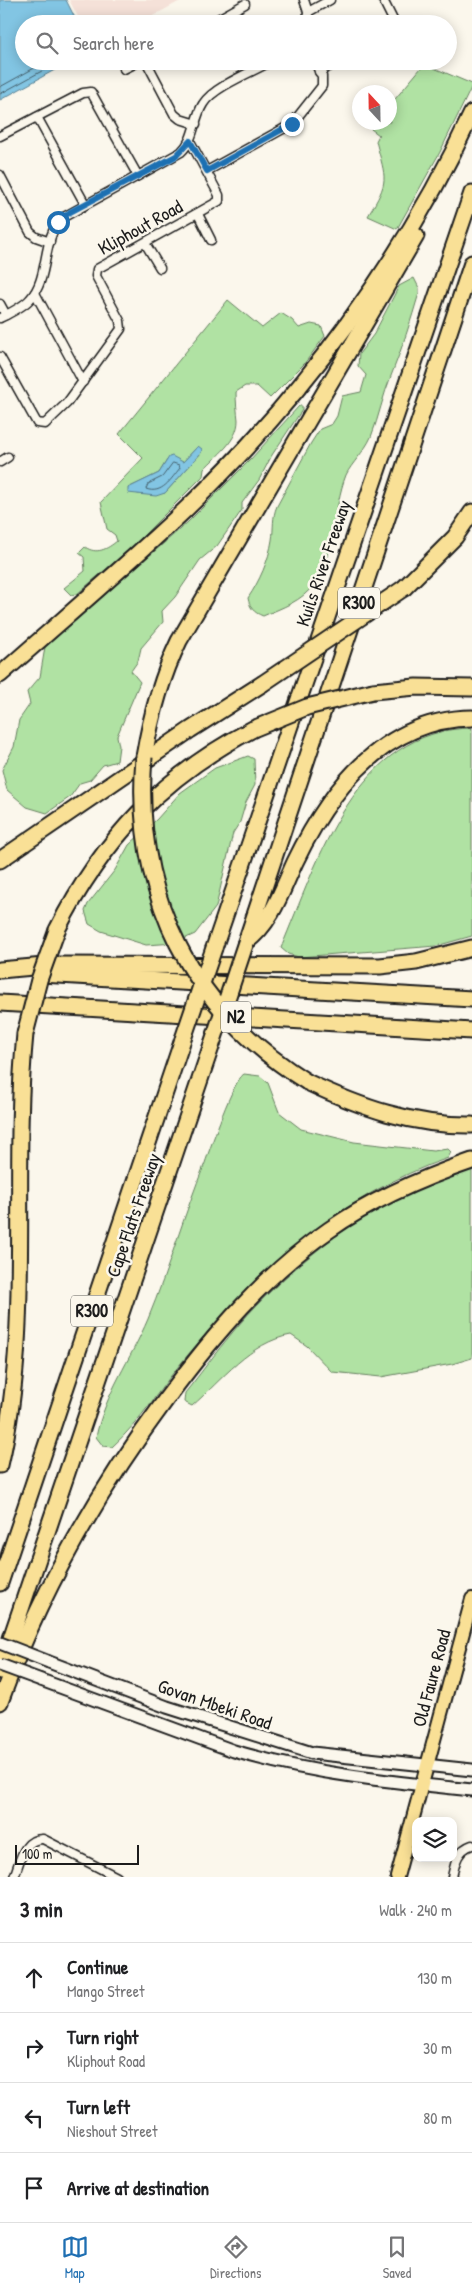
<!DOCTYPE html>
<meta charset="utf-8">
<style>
:root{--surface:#fff;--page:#f2f2f2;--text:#202124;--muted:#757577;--line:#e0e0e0;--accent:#1f6fb2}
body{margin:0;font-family:"Patrick Hand",sans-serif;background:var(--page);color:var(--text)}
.controls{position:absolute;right:15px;bottom:15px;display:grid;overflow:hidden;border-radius:10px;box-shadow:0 2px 12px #0003}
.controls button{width:45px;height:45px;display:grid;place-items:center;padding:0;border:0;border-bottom:1px solid var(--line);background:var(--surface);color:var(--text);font:25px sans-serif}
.compass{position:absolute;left:352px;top:85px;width:45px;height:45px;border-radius:50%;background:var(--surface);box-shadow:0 2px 12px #0003;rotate:338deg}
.scale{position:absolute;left:15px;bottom:12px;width:124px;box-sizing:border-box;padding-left:5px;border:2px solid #1c1c1c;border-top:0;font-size:14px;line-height:18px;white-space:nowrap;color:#1c1c1c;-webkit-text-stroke:4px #fbf7ec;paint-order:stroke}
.stop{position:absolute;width:15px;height:15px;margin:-11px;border:4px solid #1f6fb2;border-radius:50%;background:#fff}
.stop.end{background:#1f6fb2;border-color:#fff;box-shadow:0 1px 5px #0008}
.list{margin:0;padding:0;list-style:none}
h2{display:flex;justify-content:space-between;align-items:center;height:65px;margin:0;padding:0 20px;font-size:21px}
h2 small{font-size:16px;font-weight:400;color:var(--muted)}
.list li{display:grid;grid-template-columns:32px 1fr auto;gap:15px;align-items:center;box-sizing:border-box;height:70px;padding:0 20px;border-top:1px solid var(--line)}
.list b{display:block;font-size:19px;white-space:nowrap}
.list p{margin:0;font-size:16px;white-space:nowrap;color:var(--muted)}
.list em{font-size:16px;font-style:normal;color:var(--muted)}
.icon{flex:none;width:28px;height:28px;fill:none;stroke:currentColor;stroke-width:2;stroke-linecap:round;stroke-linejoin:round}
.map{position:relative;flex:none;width:472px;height:1877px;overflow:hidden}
.search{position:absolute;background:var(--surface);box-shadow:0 2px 12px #0003;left:15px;right:15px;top:15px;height:55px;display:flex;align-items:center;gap:12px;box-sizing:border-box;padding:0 18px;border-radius:28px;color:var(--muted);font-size:19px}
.sheet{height:345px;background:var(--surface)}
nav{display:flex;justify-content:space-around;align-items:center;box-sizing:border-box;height:70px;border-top:1px solid var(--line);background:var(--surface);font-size:14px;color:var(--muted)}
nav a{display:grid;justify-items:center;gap:2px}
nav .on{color:var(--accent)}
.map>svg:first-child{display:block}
.built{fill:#f5e1d8}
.green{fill:#b0e2a3;stroke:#667f60;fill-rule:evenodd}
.water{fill:#82c5e3;stroke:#598193}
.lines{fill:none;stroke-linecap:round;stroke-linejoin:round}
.shore{stroke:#45606c;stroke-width:1}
.minor-casing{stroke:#1c1c1c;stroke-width:11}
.secondary-casing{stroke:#1c1c1c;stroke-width:15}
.primary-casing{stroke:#1c1c1c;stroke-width:16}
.motorway-casing{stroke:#1c1c1c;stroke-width:19}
.minor{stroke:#fbf7ec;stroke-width:8}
.secondary{stroke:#fbf7ec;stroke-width:11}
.primary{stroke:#f9e096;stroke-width:12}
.motorway{stroke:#f9e096;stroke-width:15}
.secondary-bridge-casing{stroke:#1c1c1c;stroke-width:15;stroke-linecap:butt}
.motorway-bridge-casing{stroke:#1c1c1c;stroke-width:19;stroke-linecap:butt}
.secondary-bridge{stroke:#fbf7ec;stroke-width:11}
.motorway-bridge{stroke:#f9e096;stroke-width:15}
.route{stroke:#1f6fb2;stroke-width:6}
.labels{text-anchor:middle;stroke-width:5;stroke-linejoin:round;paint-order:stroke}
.shield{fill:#fbf7ec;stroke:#5f5e5a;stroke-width:1}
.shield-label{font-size:18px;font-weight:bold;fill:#1c1c1c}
.street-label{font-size:19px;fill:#1c1c1c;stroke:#fbf7ec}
</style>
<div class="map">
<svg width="472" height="1877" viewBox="0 0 472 1877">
<rect width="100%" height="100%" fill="#fbf7ec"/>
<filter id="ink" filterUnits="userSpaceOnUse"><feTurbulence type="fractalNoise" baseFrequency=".02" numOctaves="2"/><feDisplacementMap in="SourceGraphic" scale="10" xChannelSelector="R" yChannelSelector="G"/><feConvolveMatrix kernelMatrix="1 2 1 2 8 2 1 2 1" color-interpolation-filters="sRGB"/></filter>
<g filter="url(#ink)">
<path class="built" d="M69,0H182L138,24H82Z"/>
<g class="green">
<path d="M427,65L472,84V86L440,152L397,229L368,216C390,179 386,181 376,141L379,135L371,129L375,123L390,122V105L421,68Z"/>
<path d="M414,278L419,288V293C411,321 402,348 391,376C383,395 379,417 371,437C365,451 351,464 346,475C333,508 335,555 314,584C303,601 281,608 263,616C253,612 250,608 248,598C259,582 269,560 272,540C274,528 272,517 277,506L311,443L320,429L332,424L337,416L342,396L361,392L366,375L358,366L359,354L374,334L399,286Z"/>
<path d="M228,300L262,328L281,313L292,320L299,328L311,324L321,326L325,336L304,364L270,398L257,386H245L236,392C236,402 237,411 238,420C238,441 217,455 204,469L203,476L133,546L77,594L71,595L64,588L85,571L84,557L79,553L85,547C97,555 107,549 117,541L115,535L107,529L101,502L143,458L119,434ZM198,446L201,453L165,493L138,494L128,488L159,473L167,460L183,462Z"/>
<path d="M299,406H302V410L272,455L259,480L242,503V510L217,546L200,560L175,597L162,611L163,622L141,648L138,661L131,671L140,682L117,736L119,746L117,761L103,765L90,780L80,783L70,797L47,813L27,807L7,790L2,770L14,747L19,720L30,704L27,692L40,677L45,647L188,522L250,460Z"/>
<path d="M472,728V936L436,946L299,957L288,954L281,948C318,861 356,729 472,728Z"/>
<path d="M248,756L254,759L255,785L246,802L240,822L233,833L216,907L195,934L175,943L146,945L101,931L89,924L85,911L88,904L115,870L129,845L157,819L180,793L215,768Z"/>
<path d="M244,1074L260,1076L268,1083L279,1112L301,1129L354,1142L433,1151L448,1149L451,1152L448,1158C342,1194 257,1272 187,1356C161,1386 142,1420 112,1447L103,1446L96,1437C105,1394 131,1359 148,1319C169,1268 184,1214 205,1163C211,1146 233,1080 244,1074Z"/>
<path d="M472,1170V1358L452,1364L381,1377L332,1372L307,1346L291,1335C250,1342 222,1380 192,1406L184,1402L185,1393C201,1373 216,1352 232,1333C272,1284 332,1234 387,1203C413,1188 443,1178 472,1170Z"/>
</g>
<g class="water">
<path d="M0,0H66L78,24H24V61H71L0,100Z"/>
<path d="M198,446L202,449L201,453L165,493L156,496L128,493V488L159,473L169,457L172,456L183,462Z"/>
</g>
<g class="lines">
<g class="shore">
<path d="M0,87L47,61"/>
<path d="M0,94L60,61"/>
<path d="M173,463L179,465L180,468C171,479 162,495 146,489L148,484L162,477Z"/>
</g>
<g class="minor-casing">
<g id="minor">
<path d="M304,0L308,12L307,24"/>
<path d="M383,0L395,24"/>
<path d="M308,12L330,0"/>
<path d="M209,24L245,4"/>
<path d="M146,61L174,114L180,119L196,124"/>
<path d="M124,69L140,61"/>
<path d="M319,72L340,61"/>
<path d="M37,117L85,204"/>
<path d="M0,136L83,93L91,92L138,176"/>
<path d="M207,171L292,124L322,86V76L314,61"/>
<path d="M0,175L30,232L36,237L50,242"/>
<path d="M198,214L211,240"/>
<path d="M145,243L160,268"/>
<path d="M35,293L83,382"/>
<path d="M0,304L6,315"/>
<path d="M0,318C10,313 23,307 30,299C50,278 41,239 62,218L181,152C195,139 193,120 203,104C213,87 254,71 272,61"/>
<path d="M0,357L37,423L45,424L67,403L121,329L120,321L96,276L97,269L219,201V195L190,141"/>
<path d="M0,462L8,457"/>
<path d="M14,1877C20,1862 23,1838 43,1839L117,1877"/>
<path d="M452,1877C455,1863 457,1850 472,1845"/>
</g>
</g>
<g class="secondary-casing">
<g id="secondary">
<path d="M49,1662L167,1707L312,1753L472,1770"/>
<path d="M41,1680L234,1751C312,1774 391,1782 472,1790"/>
</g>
</g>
<g class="primary-casing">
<path id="primary" d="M397,1877L472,1599"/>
</g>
<g class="motorway-casing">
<g id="motorway">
<path d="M404,588L455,537L472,512"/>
<path d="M0,675C62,620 126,566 186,509C302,398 405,259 472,113"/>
<path d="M373,691L416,687L472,688"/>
<path d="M144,757C151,716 161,678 179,641L416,236"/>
<path d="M0,860L190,730L262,684"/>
<path d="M57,930C102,840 163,776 253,729"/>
<path d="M246,942L472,263"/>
<path d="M246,942C272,923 282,890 295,862C330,789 385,719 472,718"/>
<path d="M214,948L472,193"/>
<path d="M0,970L55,965L380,966L416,962L472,948"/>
<path d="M41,974L472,999"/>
<path d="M0,1003L472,1031"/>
<path d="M307,1082C360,1107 413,1126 472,1125"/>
<path d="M0,1465C33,1326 11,1177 25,1034"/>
<path d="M0,1583L183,1039"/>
<path d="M0,1671L212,1044"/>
<path d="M0,1702C40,1592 98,1491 167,1398C213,1336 265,1274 329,1230C373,1199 422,1178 472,1161"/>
</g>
</g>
<use href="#minor" class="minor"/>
<use href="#secondary" class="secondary"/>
<use href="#primary" class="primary"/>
<use href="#motorway" class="motorway"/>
<g class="secondary-bridge-casing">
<g id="secondary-bridge">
<path d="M0,1643L49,1662"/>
<path d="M0,1665L41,1680"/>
</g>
</g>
<g class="motorway-bridge-casing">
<g id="motorway-bridge">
<path d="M262,684L404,588"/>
<path d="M253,729L307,707L373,691"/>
<path d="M144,757C133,894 190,1009 307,1082"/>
<path d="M25,1034L39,980L57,930"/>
<path d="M183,1039L214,948"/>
<path d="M212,1044L246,942"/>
</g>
</g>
<use href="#secondary-bridge" class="secondary-bridge"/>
<use href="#motorway-bridge" class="motorway-bridge"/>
</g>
</g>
<g class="lines" filter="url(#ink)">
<path class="route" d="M58,222L70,212L176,156L190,141L207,171L292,124"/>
</g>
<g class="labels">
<g class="shield">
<rect x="338" y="587.5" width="42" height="31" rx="4"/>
<rect x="221" y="1001.5" width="30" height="31" rx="4"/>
<rect x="71" y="1295.5" width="42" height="31" rx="4"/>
</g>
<g class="shield-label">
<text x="359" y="609">R300</text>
<text x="236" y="1023">N2</text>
<text x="92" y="1317">R300</text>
</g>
<g class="street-label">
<text transform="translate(140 227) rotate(-29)" y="7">Kliphout Road</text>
<text transform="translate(323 563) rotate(-71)" y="7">Kuils River Freeway</text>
<text transform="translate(133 1215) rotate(-71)" y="7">Cape Flats Freeway</text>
<text transform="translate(431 1678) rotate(-75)" y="7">Old Faure Road</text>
<text transform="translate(215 1704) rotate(19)" y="7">Govan Mbeki Road</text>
</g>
</g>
</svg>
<div class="controls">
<button><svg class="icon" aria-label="layers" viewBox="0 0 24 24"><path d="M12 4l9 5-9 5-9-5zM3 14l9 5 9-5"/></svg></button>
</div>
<svg class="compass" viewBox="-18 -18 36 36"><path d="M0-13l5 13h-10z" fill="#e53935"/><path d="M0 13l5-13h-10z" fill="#757577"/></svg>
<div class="scale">100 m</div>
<div class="stop" style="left:58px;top:222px"></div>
<div class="stop end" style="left:292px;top:124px"></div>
<div class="search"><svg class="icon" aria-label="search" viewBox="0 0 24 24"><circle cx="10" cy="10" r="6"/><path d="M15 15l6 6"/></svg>Search here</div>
</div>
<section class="sheet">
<h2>3 min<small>Walk · 240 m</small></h2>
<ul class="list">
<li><svg class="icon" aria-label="ahead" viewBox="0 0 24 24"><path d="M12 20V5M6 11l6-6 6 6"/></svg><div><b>Continue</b><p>Mango Street</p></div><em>130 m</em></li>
<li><svg class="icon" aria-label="right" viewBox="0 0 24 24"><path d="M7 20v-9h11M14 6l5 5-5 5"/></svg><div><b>Turn right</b><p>Kliphout Road</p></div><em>30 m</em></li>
<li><svg class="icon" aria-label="left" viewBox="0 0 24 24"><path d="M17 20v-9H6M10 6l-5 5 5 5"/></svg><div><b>Turn left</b><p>Nieshout Street</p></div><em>80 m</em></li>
<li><svg class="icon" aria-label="arrive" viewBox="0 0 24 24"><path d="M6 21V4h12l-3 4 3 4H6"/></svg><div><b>Arrive at destination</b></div></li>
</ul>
</section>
<nav>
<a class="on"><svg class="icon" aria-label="map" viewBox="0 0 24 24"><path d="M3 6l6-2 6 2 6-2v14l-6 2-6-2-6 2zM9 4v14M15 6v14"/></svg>Map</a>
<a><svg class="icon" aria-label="directions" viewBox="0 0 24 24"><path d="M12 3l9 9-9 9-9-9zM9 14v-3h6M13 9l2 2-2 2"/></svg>Directions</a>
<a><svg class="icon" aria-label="saved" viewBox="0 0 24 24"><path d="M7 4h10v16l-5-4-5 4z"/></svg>Saved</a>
</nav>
